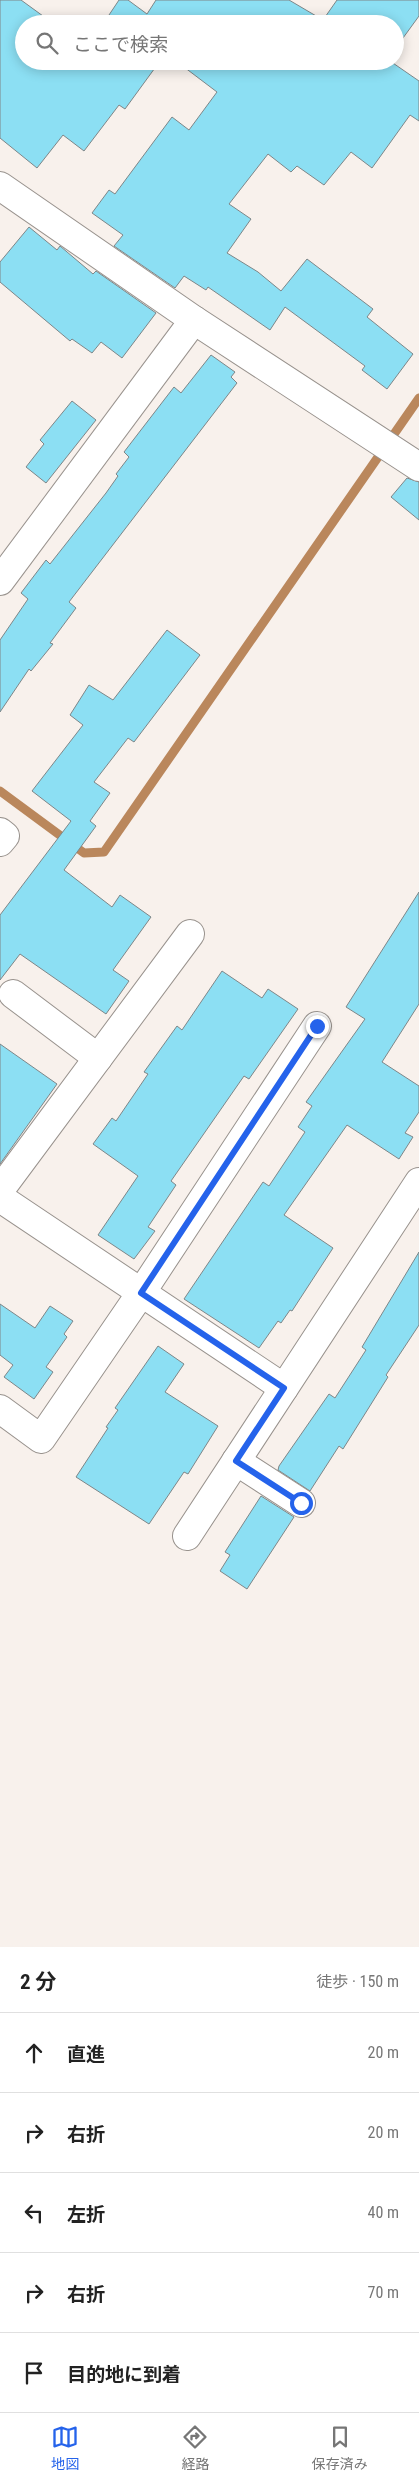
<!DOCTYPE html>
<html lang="ja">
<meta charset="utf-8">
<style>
:root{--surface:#fff;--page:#f6f6f6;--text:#222;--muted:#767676;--line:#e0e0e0;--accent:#2563eb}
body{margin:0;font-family:"Roboto Condensed","Noto Sans JP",sans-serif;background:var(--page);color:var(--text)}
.stop{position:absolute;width:15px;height:15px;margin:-11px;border:4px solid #2563eb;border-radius:50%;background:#fff}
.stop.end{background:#2563eb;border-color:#fff;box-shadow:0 1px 5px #0008}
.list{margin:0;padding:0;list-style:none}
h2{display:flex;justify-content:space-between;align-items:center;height:65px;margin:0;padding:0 20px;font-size:21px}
h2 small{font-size:16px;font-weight:400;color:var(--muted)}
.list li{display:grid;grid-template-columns:32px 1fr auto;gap:15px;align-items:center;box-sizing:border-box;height:80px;padding:0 20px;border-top:1px solid var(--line)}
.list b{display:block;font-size:19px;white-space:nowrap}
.list em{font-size:16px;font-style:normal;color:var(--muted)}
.icon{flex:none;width:28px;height:28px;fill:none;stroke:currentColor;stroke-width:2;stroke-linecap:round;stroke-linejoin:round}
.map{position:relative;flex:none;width:419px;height:1947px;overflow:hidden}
.search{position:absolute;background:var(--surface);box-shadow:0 2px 12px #0003;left:15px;right:15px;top:15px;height:55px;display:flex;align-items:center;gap:12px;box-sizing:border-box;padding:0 18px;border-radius:28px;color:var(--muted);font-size:19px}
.sheet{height:465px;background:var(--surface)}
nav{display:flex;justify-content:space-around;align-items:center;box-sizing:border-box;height:70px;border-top:1px solid var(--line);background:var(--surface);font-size:14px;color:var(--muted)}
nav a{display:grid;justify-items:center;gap:2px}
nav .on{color:var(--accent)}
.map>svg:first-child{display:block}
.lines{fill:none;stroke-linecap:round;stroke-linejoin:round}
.stream{stroke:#ba875c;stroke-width:9}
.building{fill:#8cdff3;stroke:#7e8688}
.street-casing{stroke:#98928d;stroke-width:30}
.street{stroke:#fff;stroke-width:28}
.route{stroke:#2563eb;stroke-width:6}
</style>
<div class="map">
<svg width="419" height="1947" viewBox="0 0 419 1947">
<rect width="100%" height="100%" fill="#f8f1ec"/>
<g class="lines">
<path class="stream" d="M0,791L84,853L104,852L419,398"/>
</g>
<g class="building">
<path d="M0,0H21L54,24H24V61H160L125,109L119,105L84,151L63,135L37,168L0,138Z"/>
<path d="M119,0H128L147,14L156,0H289L323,20L337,0H419V16L395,49V24H103Z"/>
<path d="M176,61H390L419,81V121L410,115L372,168L351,152L324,185L297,166L291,172L268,154L229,204L251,219L227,253L258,272L281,291L307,259L373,309L367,317L413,354L387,389L362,370L365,366L285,307L270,330L208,287L206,290L184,276L175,288L114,246L123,235L92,213L109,190L115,194L172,117L189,130L217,92Z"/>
<path d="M29,227L57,250L60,246L93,274L96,271L156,313L122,358L101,342L92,353L72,339L70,341L0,282V262Z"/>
<path d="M211,355L235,372L231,377L237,383L69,602L76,608L50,643L53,644L31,671L29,669L0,712V640L28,599L21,593L46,560L50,564L106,493L118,476L116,474L129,457L124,452L174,387L181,393Z"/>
<path d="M72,401L96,420L46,483L26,467L44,444L40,440Z"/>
<path d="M407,478L419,482V520L391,497Z"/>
<path d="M167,630L200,655L134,742L128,738L94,782L110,793L90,821L96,826L64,870L112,907L120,895L151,917L113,970L129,981L106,1014L20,954L0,980V915L71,821L32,791L83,725L70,715L89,685L113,700Z"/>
<path d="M419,892V1004L382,1062L419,1086V1112L405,1133L413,1137L399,1159L347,1125L284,1215L333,1248L292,1311L290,1310L281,1323L278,1321L259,1348L184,1299L263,1182L269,1186L305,1132L298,1127L312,1106L306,1102L365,1019L346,1007Z"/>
<path d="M222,971L262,998L268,989L298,1009L249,1079L244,1076L171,1181L176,1185L148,1227L155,1231L134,1259L98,1235L138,1176L93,1144L112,1118L116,1121L148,1074L144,1072L177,1026L182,1030Z"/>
<path d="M0,1044L57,1084L0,1164Z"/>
<path d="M419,1252V1325L386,1375L388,1377L343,1449L339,1446L310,1491L278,1470L279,1466L329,1394L335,1398L366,1350L362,1347Z"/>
<path d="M0,1304L35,1328L50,1306L73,1321L64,1334L67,1337L46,1367L53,1372L34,1399L4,1377L13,1365L0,1355Z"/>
<path d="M158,1346L184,1364L165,1392L218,1426L188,1474L184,1472L149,1524L76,1477L108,1428L106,1427L118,1410L115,1408Z"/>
<path d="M261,1496L294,1517L247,1589L220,1571L230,1555L225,1552Z"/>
</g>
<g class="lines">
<g class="street-casing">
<g id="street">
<path d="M0,186L194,320L419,467"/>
<path d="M0,581L194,320"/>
<path d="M0,832L5,836L0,842"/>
<path d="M13,994L98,1058"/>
<path d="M0,1190L190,934"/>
<path d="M0,1198L284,1388"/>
<path d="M0,1409L41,1439L141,1293L317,1026"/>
<path d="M236,1461L301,1503"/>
<path d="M187,1536L419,1182"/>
</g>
</g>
<use href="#street" class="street"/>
</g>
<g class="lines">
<path class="route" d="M301,1503L236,1461L284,1388L141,1293L317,1026"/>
</g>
</svg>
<div class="stop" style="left:301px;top:1503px"></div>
<div class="stop end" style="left:317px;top:1026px"></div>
<div class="search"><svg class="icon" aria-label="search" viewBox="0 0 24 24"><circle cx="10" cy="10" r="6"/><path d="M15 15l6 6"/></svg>ここで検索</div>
</div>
<section class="sheet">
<h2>2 分<small>徒歩 · 150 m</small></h2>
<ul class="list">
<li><svg class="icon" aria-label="ahead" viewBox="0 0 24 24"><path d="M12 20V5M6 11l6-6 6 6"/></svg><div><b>直進</b></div><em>20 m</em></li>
<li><svg class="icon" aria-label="right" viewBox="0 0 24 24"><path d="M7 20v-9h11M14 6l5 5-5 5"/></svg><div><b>右折</b></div><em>20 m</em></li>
<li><svg class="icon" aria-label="left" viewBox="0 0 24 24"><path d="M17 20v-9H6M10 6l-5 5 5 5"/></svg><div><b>左折</b></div><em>40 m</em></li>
<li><svg class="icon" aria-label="right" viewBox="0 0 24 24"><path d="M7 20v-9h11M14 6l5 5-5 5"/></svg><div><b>右折</b></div><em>70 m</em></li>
<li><svg class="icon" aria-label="arrive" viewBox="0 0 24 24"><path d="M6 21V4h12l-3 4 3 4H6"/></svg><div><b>目的地に到着</b></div></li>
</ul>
</section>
<nav>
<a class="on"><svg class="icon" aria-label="map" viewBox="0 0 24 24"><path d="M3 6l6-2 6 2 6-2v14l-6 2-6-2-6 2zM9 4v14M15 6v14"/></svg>地図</a>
<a><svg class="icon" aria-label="directions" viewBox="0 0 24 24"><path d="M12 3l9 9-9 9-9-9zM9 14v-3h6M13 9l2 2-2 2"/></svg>経路</a>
<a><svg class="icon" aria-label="saved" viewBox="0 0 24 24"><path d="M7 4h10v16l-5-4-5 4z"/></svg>保存済み</a>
</nav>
